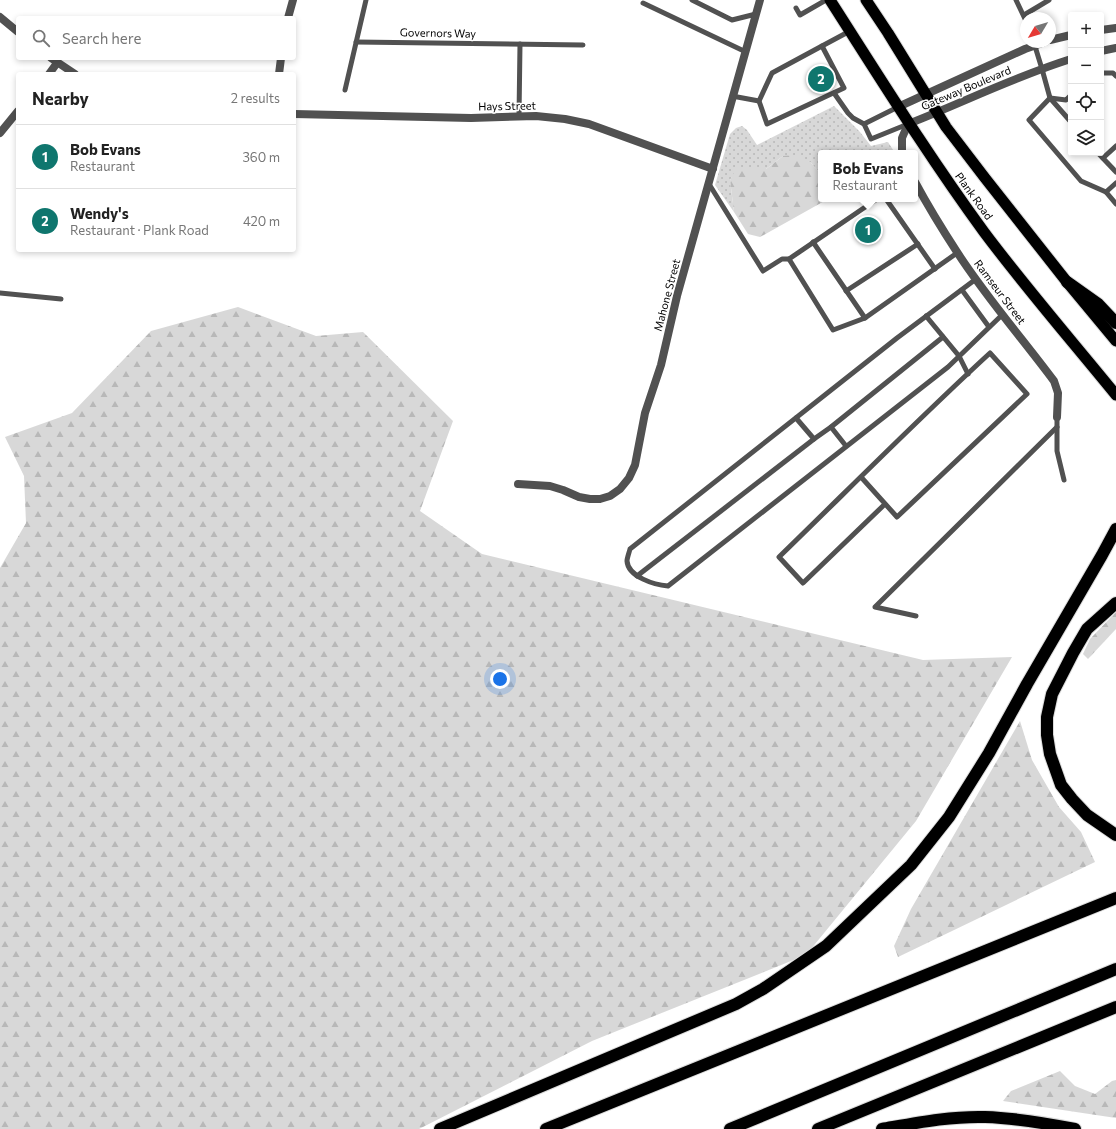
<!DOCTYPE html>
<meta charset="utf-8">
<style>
:root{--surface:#fff;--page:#f2f2f2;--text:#222;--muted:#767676;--line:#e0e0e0;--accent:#0f766e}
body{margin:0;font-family:Commissioner,sans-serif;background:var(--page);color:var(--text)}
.controls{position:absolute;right:12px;top:12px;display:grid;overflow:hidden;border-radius:4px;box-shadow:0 2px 6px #0003}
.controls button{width:36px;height:36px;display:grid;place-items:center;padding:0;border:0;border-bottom:1px solid var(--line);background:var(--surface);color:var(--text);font:20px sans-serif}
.compass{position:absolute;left:1020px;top:12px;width:36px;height:36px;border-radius:50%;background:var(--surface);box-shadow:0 2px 6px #0003;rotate:232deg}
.you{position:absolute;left:500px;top:679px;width:14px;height:14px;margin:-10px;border:3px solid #fff;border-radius:50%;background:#1a73e8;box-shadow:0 0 0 6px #1a73e833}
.badge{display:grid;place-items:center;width:26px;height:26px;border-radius:50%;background:var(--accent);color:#fff;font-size:13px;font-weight:700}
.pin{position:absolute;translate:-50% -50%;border:2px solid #fff;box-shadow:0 1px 4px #0006}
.popup{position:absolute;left:818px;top:150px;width:100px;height:52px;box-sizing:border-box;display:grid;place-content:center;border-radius:4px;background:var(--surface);filter:drop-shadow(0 1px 3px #0005);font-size:13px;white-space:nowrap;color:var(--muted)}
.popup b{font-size:15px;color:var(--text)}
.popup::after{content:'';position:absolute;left:50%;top:100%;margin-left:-8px;border:8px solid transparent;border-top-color:var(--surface)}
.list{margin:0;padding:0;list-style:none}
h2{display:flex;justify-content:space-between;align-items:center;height:52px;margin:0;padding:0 16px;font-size:17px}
h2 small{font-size:13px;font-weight:400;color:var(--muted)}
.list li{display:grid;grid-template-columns:26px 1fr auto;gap:12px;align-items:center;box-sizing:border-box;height:64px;padding:0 16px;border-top:1px solid var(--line)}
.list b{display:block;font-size:15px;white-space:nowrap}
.list p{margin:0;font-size:13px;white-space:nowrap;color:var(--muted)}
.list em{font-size:13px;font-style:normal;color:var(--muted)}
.icon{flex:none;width:22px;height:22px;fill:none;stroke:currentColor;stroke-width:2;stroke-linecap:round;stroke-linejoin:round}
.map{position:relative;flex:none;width:1116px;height:1129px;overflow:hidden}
.search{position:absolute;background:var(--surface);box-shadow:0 2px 6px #0003;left:16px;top:16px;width:280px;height:44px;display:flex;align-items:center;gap:10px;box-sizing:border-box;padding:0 14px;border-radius:4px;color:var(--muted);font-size:15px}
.panel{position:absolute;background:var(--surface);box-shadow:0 2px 6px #0003;left:16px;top:72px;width:280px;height:180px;border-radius:4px}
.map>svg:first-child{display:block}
.green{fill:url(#green-dots)}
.forest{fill:url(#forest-firs)}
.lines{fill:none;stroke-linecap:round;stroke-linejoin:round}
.trunk-casing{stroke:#dbdbdb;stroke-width:13}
.motorway-casing{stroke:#dbdbdb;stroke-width:14}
.service{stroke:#515151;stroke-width:5}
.minor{stroke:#515151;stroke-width:8}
.tertiary{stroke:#515151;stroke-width:8}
.trunk{stroke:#000;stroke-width:11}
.motorway{stroke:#000;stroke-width:12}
.labels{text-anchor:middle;stroke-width:3;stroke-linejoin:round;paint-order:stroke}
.street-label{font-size:11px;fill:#000;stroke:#fff}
</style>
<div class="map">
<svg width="1116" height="1129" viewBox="0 0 1116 1129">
<defs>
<pattern id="green-dots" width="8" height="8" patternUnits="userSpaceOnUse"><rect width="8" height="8" fill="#d8d8d8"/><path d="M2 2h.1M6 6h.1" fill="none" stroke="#b8b8b8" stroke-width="1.8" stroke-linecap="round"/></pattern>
<pattern id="forest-firs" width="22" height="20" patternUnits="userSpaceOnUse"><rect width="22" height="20" fill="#d8d8d8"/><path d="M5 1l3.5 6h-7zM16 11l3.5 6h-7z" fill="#b8b8b8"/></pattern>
</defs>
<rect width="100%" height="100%" fill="#fff"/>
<path class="green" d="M834,106L860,132L871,146L888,142L895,153H821V174L810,162L783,156L766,169L737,170L730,180L734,212L715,185L730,134L736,128L742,126L747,130L757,145Z"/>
<g class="forest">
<path d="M797,155L810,162L821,174V199H828L760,237L748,234L734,212L730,180L736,169H766L783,156Z"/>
<path d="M238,307L316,336L363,332L453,421L420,511L482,554L923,660L1012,657L916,821L806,955L592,1041L419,1129H0V568L26,523L24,476L5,437L72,413L151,331Z"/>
<path d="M1116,612V629L1088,659L1083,654L1090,639Z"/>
<path d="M1020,721L1032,760L1059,807L1081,832L1095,862L898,957L894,946L911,909Z"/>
<path d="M1060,1071L1075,1086L1095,1094L1112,1081L1116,1080V1118L1003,1101L1011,1091Z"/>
</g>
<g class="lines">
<g class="trunk-casing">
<g id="trunk">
<path d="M830,0C880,78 929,157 984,232C1026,288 1072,341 1116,395"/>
<path d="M866,0L888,33L946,127L985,178L1067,282L1116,341"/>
</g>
</g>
<g class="motorway-casing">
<g id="motorway">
<path d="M1067,282L1098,304L1116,323"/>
<path d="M1116,603L1087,629L1073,653L1052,694L1047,717V735L1050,754L1061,785L1072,799L1087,815L1116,835"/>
<path d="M440,1129L736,1004L763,989L826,946L911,865L949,817L989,753L1027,684L1102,555L1116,529"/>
<path d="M546,1129L1116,898"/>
<path d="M730,1129L1116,969"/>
<path d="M818,1129L1116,1007"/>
<path d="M882,1129C916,1123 950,1116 985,1117C1015,1118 1045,1123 1075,1129"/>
</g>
</g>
<g class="service">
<path d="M692,0L732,20L756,14"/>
<path d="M1016,0L1026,21"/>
<path d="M643,3L746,52"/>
<path d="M796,8L800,15L826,0"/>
<path d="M1024,15L1049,0"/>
<path d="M356,42L583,45"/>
<path d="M1034,43L1042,69L1050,98L1029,120L1081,181L1106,192L1116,204"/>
<path d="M822,46L844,88L767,124L759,101L772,73Z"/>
<path d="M822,46L850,31"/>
<path d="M1101,73H1113L1116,76"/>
<path d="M345,90L366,0"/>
<path d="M834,93L848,113L853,118L864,124L871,139L908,124"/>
<path d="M732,96L759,101"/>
<path d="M1050,98L1071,122"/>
<path d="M1050,98L1066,100L1071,95"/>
<path d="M519,116L520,44"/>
<path d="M864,124L898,107"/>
<path d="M1098,153L1116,172"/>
<path d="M1103,158L1116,146"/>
<path d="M709,184L763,271L782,259H789"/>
<path d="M1106,192L1116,183"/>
<path d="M877,199L789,259L833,330L865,318L957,253"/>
<path d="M886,199L935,269"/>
<path d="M813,242L865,318"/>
<path d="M976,279L897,338L630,549C629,553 627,558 627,561C628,577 655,585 668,586L948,367L1003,314"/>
<path d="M962,290L989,327"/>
<path d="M846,291L918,244"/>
<path d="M0,293L61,299"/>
<path d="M926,316L959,356L968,374"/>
<path d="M1057,417V451L1064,480"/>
<path d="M796,418L814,439L831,427L846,446"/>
<path d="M831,427L943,337"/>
<path d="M861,477L897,517L1027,394L990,353C918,419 849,489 779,557L803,583L885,504"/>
<path d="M637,576L814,439"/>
<path d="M916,616L875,607L1057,427"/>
</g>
<g class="minor">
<path d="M0,17L18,32"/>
<path d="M288,18L293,0"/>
<path d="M51,58L75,74"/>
<path d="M49,74L57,63"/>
<path d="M279,74L281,58"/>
<path d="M294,114L471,118L536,116L565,119L589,124L713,169"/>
<path d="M0,133L18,111"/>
<path d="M902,153V138L908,124"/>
<path d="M915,182C928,206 942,229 957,252C986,297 1022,338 1054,381L1058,393L1057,417"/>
<path d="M518,484L550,486L563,490L579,497L590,499H600L610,496L620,489L629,478L635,465L645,413L661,365L677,296L760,0"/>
</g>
<g class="tertiary">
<path d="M1101,30L1116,28"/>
<path d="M1050,40L1071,35"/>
<path d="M1101,51L1116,48"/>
<path d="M898,107L1025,49L1045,42"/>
<path d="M908,124C962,103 1016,76 1071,59"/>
</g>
<use href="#trunk" class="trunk"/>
<use href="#motorway" class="motorway"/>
</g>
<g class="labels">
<g class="street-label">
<text transform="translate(438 33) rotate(1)" y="4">Governors Way</text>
<text transform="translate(966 88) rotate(-23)" y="4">Gateway Boulevard</text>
<text transform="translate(507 106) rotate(-1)" y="4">Hays Street</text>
<text transform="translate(974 196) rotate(54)" y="4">Plank Road</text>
<text transform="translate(1000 292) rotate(53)" y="4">Ramseur Street</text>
<text transform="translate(667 295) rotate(-75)" y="4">Mahone Street</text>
</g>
</g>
</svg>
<div class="controls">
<button>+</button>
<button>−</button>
<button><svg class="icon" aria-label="locate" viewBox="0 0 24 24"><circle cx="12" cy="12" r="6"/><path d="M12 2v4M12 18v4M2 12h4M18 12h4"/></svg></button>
<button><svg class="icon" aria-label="layers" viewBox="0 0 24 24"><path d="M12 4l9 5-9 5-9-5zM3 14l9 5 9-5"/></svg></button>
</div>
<svg class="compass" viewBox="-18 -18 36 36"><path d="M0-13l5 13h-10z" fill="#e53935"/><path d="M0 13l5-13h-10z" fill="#767676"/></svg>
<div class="you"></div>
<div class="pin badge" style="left:868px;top:230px">1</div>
<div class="popup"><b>Bob Evans</b>Restaurant</div>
<div class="pin badge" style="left:821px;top:79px">2</div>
<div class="search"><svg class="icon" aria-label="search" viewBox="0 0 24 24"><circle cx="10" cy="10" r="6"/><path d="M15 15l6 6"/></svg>Search here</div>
<section class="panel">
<h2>Nearby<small>2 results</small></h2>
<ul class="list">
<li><span class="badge">1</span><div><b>Bob Evans</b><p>Restaurant</p></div><em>360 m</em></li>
<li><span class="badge">2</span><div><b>Wendy's</b><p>Restaurant · Plank Road</p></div><em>420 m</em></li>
</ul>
</section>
</div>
